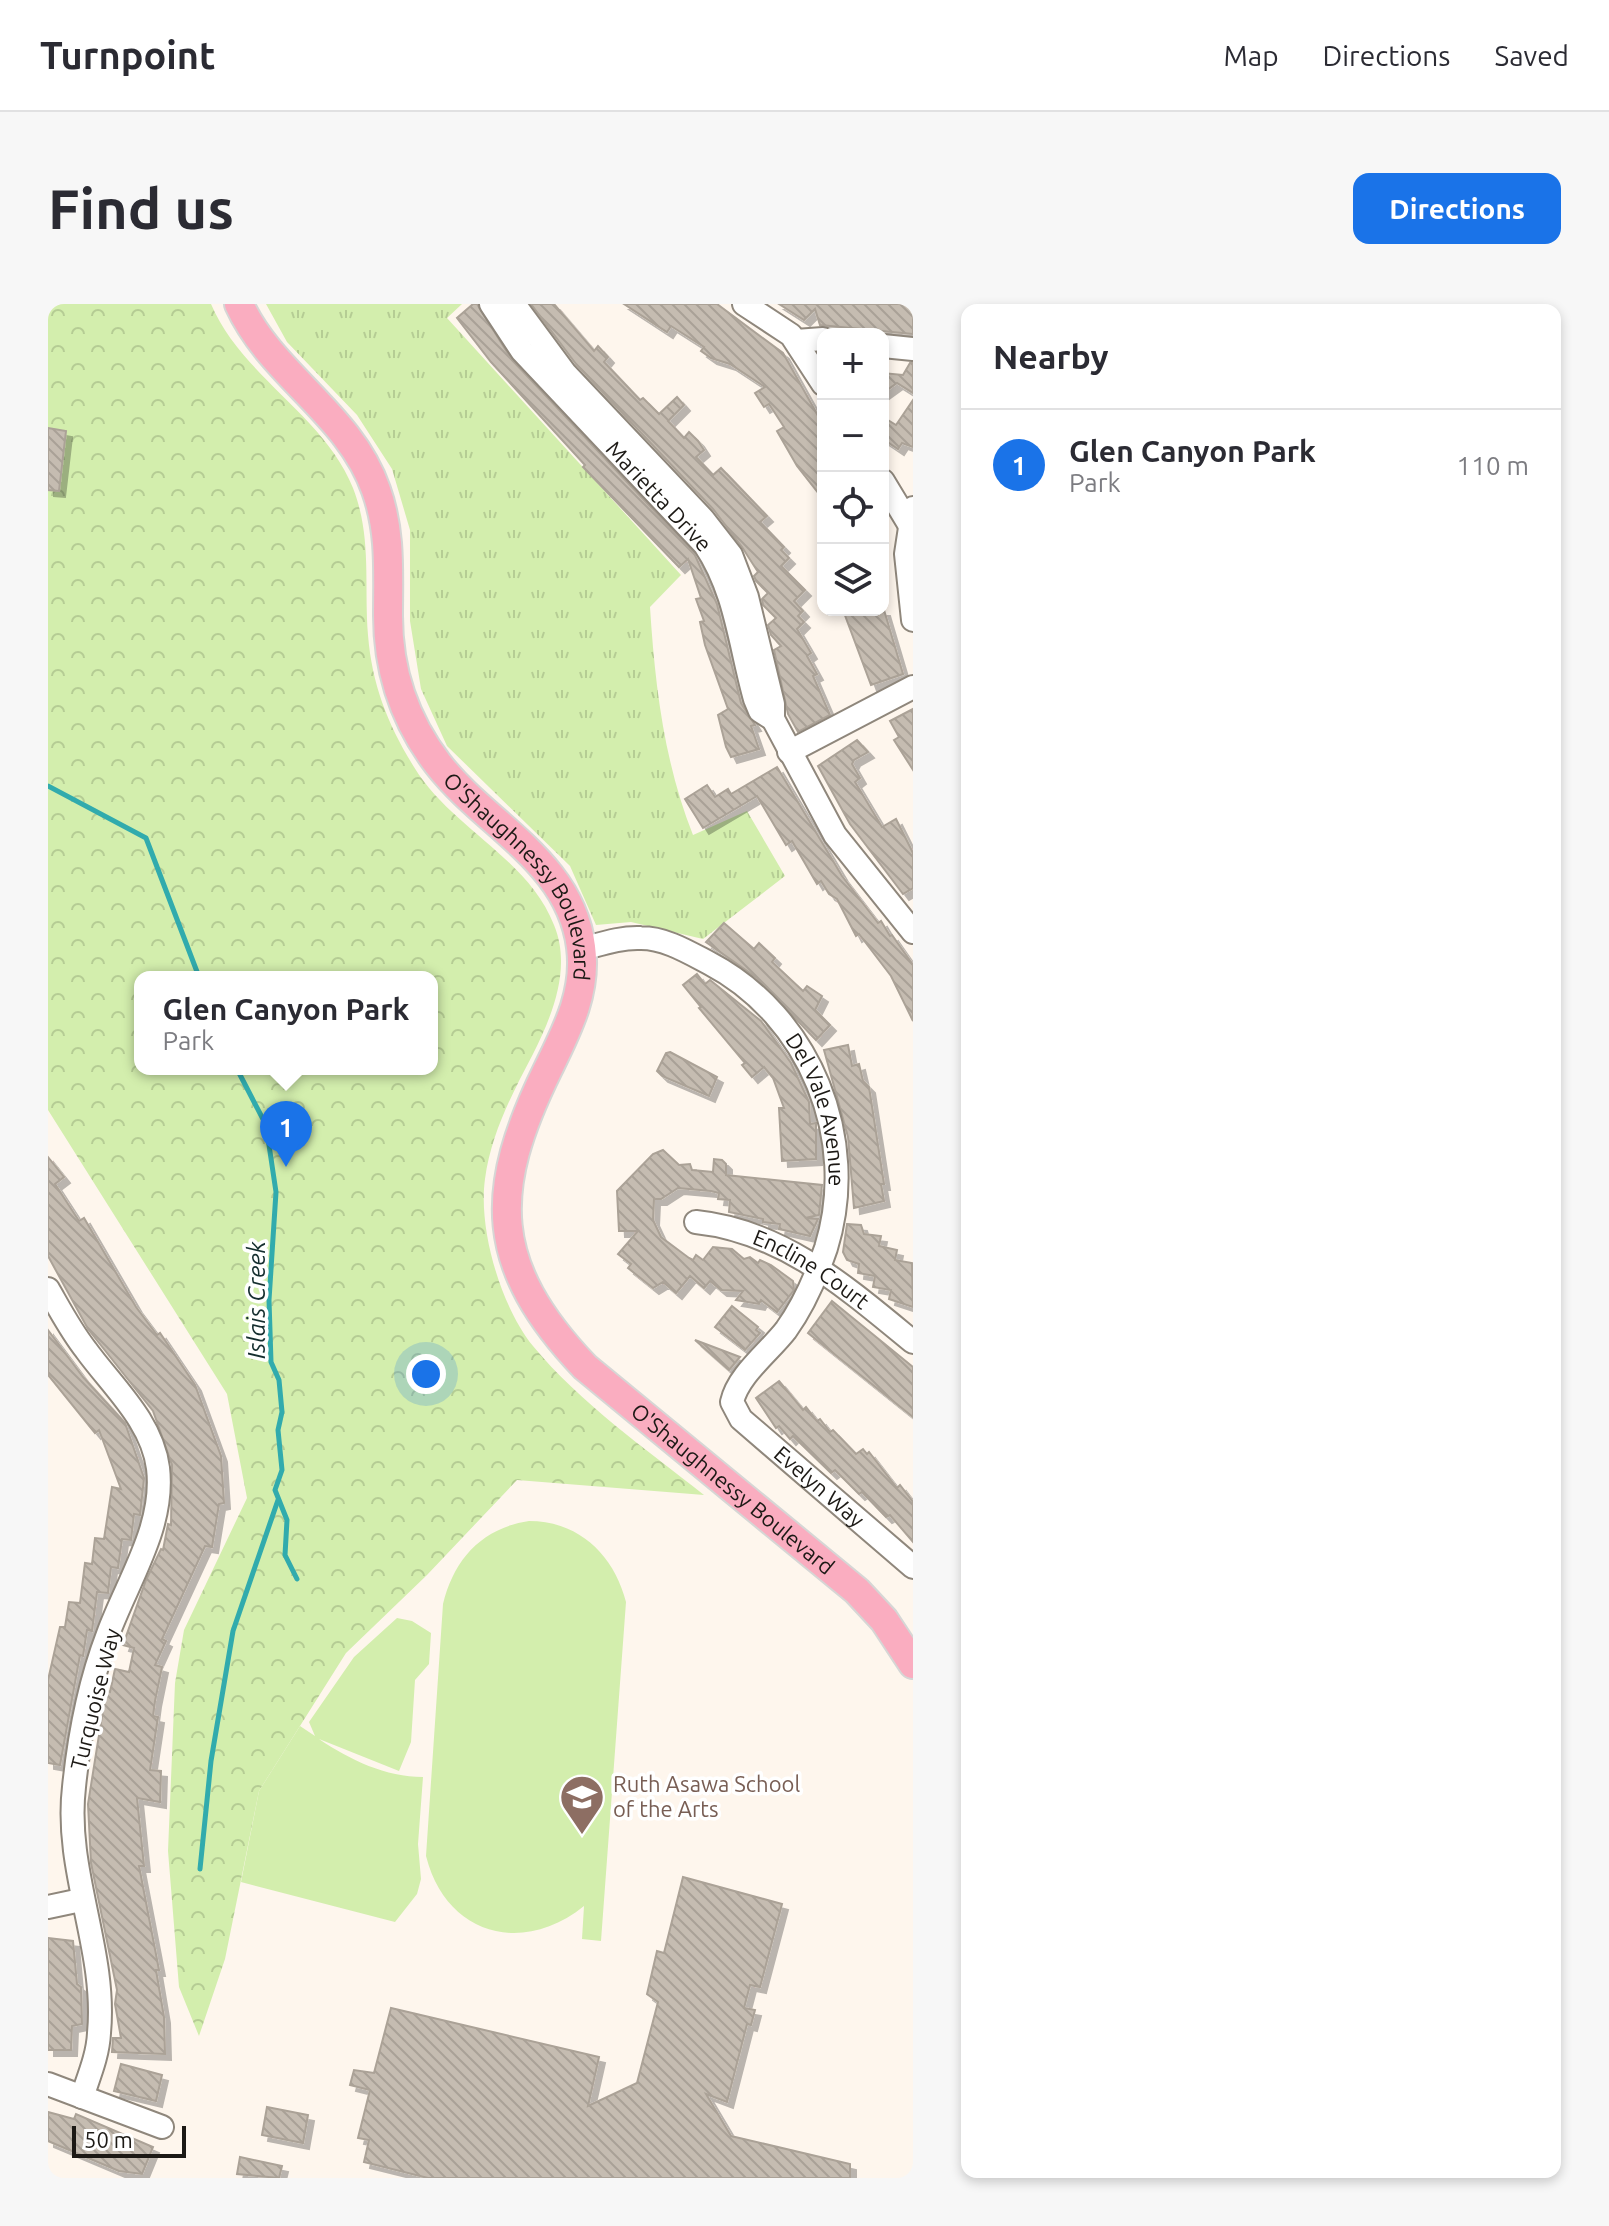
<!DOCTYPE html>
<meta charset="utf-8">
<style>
:root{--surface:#fff;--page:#f7f7f7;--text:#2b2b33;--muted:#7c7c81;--line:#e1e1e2;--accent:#1a73e8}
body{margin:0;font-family:Ubuntu,sans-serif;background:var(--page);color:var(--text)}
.controls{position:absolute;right:24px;top:24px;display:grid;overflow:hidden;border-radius:16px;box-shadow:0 4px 12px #0003}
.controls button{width:72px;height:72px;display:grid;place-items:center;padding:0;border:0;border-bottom:2px solid var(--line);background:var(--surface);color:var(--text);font:40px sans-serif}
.scale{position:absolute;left:24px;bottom:20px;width:114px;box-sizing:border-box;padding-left:8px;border:4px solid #1c1915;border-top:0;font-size:22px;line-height:28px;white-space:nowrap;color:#1c1915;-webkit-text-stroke:6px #fff;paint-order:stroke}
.you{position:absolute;left:378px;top:1070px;width:28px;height:28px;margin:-20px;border:6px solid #fff;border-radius:50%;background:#1a73e8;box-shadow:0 0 0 12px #1a73e833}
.badge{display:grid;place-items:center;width:52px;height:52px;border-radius:50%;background:var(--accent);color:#fff;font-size:26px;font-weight:700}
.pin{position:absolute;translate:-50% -66px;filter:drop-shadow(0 2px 4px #0008)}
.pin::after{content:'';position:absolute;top:42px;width:28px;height:24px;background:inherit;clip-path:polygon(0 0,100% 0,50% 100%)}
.popup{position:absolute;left:86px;top:667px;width:304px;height:104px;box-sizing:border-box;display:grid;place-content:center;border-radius:16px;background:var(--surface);filter:drop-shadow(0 2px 6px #0005);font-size:26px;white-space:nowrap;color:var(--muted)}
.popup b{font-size:30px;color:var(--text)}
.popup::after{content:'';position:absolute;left:50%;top:100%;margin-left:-16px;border:16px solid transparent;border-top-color:var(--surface)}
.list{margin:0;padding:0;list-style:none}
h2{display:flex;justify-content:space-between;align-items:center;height:104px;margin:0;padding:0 32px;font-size:34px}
h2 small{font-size:26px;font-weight:400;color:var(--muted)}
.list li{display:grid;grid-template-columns:52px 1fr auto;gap:24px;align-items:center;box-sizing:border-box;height:112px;padding:0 32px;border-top:2px solid var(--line)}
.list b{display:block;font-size:30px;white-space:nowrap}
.list p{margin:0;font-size:26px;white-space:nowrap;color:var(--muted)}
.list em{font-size:26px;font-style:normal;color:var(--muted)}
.icon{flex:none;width:44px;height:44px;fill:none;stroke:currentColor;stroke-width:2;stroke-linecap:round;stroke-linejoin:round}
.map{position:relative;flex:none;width:865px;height:1874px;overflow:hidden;border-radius:16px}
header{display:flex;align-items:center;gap:48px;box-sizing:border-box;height:112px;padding:0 40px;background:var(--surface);border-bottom:2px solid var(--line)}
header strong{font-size:38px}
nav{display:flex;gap:44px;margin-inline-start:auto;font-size:28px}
.intro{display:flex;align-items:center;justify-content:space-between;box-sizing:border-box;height:192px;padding:0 48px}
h1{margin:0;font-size:56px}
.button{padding:20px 36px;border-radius:16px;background:var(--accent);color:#fff;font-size:28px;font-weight:700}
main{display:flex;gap:48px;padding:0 48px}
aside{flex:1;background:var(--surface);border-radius:16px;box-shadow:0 4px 12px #0003}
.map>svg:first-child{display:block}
.grass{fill:url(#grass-tufts)}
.park{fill:url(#park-crowns);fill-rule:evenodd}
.garden{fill:#d3eead}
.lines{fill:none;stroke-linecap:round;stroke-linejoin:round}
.stream{stroke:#31abad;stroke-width:5}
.building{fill:url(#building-back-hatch);stroke:#aba297;stroke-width:2;filter:url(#shadow)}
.minor-casing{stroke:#8f877c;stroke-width:26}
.major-casing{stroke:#d6d6d5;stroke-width:32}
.minor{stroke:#fff;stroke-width:22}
.major{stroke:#faadc0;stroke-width:28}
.labels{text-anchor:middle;stroke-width:7;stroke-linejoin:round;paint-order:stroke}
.street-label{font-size:22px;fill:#1c1915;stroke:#fff}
.education-label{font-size:22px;fill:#785e54;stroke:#fff;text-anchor:start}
.water-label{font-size:24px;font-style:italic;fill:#152e2f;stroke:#fff}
</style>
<header>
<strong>Turnpoint</strong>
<nav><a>Map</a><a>Directions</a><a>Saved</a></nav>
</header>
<div class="intro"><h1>Find us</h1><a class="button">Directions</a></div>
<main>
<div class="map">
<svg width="865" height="1874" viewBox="0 0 865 1874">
<defs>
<pattern id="grass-tufts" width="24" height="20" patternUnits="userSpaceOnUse" patternTransform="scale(2)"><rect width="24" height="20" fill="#d3eead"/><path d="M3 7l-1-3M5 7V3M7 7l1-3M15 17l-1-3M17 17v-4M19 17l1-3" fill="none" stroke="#b5cc94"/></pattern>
<pattern id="park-crowns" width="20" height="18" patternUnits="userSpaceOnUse" patternTransform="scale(2)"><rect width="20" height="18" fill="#d3eead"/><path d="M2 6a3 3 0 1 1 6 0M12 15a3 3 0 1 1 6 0" fill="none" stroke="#b5cc94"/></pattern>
<pattern id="building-back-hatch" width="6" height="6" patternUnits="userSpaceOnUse" patternTransform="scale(2)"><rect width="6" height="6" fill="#c5bcb1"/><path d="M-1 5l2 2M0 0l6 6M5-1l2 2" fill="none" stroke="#a9a197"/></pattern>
<filter id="shadow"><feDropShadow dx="6" dy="6" stdDeviation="0" flood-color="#0004"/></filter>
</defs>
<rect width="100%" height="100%" fill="#fef6ed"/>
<path class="grass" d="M218,0H414L399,14L633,271L602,303C607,381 616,458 645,531L699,507L737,572L655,635L583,618L548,621L522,562L399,442L373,385L362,317V226L344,165L309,111L239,38Z"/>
<path class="park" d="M0,0H163C194,73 276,111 305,184C324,233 316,280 320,331C324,381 340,421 366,463C403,524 479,553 506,621C524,664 504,712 485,750C464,790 443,830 437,875C430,925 453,1003 485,1042C532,1099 598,1145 656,1191L469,1176L379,1271L298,1349L211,1487L177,1655L151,1732L131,1683L120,1547L127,1379L136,1326L199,1194L179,1090L0,806ZM92,673H384V765H92Z"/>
<g class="garden">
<path d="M481,1217C531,1217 566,1251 578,1298L553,1637L534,1635L536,1602C474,1652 398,1631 378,1552L395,1300C406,1255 434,1224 481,1217Z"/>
<path d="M349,1314L364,1317L383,1329L381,1360L367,1376L363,1438L351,1467L271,1435C302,1456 338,1473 375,1473L370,1540L373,1575L369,1590L347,1618L193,1578L211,1487L252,1422L267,1432L261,1418L306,1353Z"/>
</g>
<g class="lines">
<g class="stream">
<path d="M0,482L98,534L151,673"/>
<path d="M189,765L218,821L228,888L221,996L223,1058L231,1076L234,1108L230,1126L234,1166L227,1186L239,1216L237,1251L249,1275"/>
<path d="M152,1565L163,1457L185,1327L230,1196"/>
</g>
</g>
<g class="building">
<path d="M425,0H429L464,56L646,249L669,300L693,399L707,421L703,422L711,445L683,453L678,443L670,411L680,405L657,341L652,318L656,317L648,295L653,294L640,255L631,263L535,163L537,161L443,58L409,14Z"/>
<path d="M483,0H506L546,47L550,42L560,53L556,58L592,96L595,94L611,110L629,93L636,101L620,117L636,134L641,128L650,137L656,146L648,153L665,171L673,164L719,212L712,218L736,243L733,246L741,254L733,262L757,286L746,297L755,307L750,312L756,318L749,325L763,349L759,352L769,370L765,372L782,411L750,428L740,410L726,346L733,342L723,331L720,321L728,314L715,301L714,295L720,289L708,277L706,272L710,268L694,243L665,205L528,60Z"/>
<path d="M576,0H669L735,49L774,119L775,195L749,162L729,127L736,123L721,100L716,103L707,89L717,83L682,60L663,54L653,47L656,43L623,22L619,28Z"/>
<path d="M731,0H865V30L772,21L767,5L756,16Z"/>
<path d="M862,59H865V89L849,79L835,89V69L855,71Z"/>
<path d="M865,96V143L854,139L850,145L835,135V113L848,121Z"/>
<path d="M0,124L18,127L11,187L0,186Z"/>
<path d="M795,306H836L855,370L823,381Z"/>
<path d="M865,405V466L846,436L851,433L842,417Z"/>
<path d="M809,436L820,448L806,456L804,460L812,474L807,478L834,523L848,515L865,549V584L855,590L802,520L770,462Z"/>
<path d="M729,463L794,572L830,619L833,617L842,632L844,631L865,661V717L843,672L811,630L808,632L789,595L781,590L773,577L769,580L744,537L738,541L709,492L655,524L637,495L659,481L667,493L680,485L683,490Z"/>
<path d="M676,619L706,645L711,639L727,654L724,658L755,687L759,682L774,692L767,706L782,721L768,736L709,674L658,638Z"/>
<path d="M649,670L657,680L662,676L667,680L713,717L743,759L761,798L762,820L768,819V855L734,857L731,804H736L725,774L716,763L704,773L694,761L697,759L651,704L653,703L635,681Z"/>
<path d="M800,741L804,762L811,760L815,777L821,783L836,880H833L836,897L806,904L800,833L776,746Z"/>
<path d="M622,748L669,773L661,792L614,772L609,767L618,749Z"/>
<path d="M615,846L631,861L642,860L644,866L665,868L666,855L674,856L678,860V871L774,881L771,911L757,914L770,915L762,932L731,925L732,920L715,918V915L681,908L682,896L670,895L671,889L663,887L630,884L613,895H606L605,916L613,933L641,954L645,956L648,951L655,956L665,943L684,945L696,955L702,953L710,959L712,956L723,961L745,977L746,986L729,1008L713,996L711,1000L688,996L695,987L673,986L662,977L656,984L642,972L628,989L615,978L605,984L580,964L583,960L570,950L590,927H571L569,887L605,850Z"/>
<path d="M0,853L16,873L7,880L31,917L36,914L88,1003L109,1031L112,1029L147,1081L173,1152L176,1199L171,1200L164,1243L157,1242L114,1335L118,1337L107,1361L114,1363L107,1397L105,1412L110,1413L102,1466L113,1467L112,1498L89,1494L96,1562H91L111,1666H108L116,1713L117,1750L64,1748L65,1734H73L67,1700L69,1686L43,1559L40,1500L58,1387L62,1388L67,1365L81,1368L86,1344L75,1341L98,1276L113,1245L115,1246L120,1220L123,1221L124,1161L105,1107L40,1025L0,952Z"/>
<path d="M799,920L813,921L816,930L833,932L831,942L849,946L847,956L864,959L865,1003L841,995L843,986L825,983L827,972L810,969L811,960L799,956L795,948Z"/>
<path d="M784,997L865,1063V1113L760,1029Z"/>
<path d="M684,1002L710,1023L708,1026L712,1029L697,1046L667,1023Z"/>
<path d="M0,1026L35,1073L77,1119L96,1174L92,1211L86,1210L83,1236L74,1235L70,1264L63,1263L60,1289L49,1288L44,1327L39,1326L35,1352L32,1351L12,1461L0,1459V1376L12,1323H17L21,1298L32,1299L37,1259L44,1260L47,1234L56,1235L64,1183L73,1185L51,1126L47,1129L0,1071Z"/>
<path d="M647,1036L692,1053L681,1066Z"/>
<path d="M731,1077L755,1106L758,1103L769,1117L772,1115L782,1128L785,1126L808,1150L815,1145L819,1150L821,1148L849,1184L852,1181L865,1198V1238L842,1211L838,1213L814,1188L811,1190L787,1166L783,1169L745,1132L742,1135L731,1122L728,1124L708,1094Z"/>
<path d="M635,1573L734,1600L712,1683L702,1681L696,1704L707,1706L703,1721L699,1720L679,1798L658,1790L683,1832L802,1860V1874H380L316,1858L321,1836L310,1834L322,1786L302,1781L306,1766L326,1769L343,1704L551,1753L540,1802L589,1779L610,1698L599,1690L609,1647L616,1649Z"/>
<path d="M0,1634L25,1637L29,1680L33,1683L34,1720L24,1722L23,1746H0Z"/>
<path d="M73,1760L114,1771L108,1797L66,1787Z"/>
<path d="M219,1803L260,1811L255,1839L214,1831Z"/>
<path d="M0,1808L26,1815L28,1810L105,1843L94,1870L71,1867L0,1837Z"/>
<path d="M192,1853L234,1862L231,1874L189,1870Z"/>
</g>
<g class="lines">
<g class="minor-casing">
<g id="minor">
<path id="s1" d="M443,0L474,47L657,241C688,287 692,342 707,395L712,407L725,415"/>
<path d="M466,0L517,69L655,215L683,251L699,293L725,400V415L787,531L865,628"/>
<path d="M696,0L743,31L775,80"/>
<path d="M748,37L775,35"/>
<path d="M835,42L865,45"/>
<path d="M835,177L861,220"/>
<path d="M865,204L858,250L865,316"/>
<path d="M741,448L865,383"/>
<path id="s2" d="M534,645C553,640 573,633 593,634C617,634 640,648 661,659C762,712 812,835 778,944C768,973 756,1001 738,1026C721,1048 690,1071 684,1098L693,1115L865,1263"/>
<path id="s3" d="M648,918C735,927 799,984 865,1038"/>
<path d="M0,985C12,1006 23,1027 38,1046C64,1082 104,1117 110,1164C117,1222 80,1276 60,1330C42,1377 31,1433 26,1483C16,1567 59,1646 51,1729C50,1751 41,1772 34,1793"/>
<path d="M0,1603L33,1596"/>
<path d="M0,1780L114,1823"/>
</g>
</g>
<g class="major-casing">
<g id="major">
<path id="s4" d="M191,0C223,71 302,110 328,186C343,228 340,268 340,312C340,366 357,417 390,460C438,522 522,557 533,643C539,688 519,726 500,765C440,887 440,961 537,1063L809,1287L836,1316L865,1360"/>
</g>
</g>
<use href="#minor" class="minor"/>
<use href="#major" class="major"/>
</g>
<defs>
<g id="school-pin" transform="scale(2.3)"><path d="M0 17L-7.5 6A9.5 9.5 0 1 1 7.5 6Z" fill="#8d6e63" stroke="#fff"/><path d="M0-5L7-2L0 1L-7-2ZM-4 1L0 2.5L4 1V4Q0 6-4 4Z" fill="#fff"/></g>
</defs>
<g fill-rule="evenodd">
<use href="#school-pin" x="534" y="1493"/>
</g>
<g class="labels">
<g class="street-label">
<text dy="8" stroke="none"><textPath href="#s1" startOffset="256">Marietta Drive</textPath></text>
<text dy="8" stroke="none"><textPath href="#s4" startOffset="662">O'Shaughnessy Boulevard</textPath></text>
<text dy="8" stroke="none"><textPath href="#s2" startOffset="324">Del Vale Avenue</textPath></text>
<text dy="8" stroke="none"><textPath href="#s3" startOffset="126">Encline Court</textPath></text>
<text dy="8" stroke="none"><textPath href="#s2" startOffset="772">Evelyn Way</textPath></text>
<text dy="8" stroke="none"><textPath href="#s4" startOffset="1404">O'Shaughnessy Boulevard</textPath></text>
<text transform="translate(47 1395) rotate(-76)" y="8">Turquoise Way</text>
</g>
<g class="education-label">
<text x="565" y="1488">Ruth Asawa School<tspan x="565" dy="25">of the Arts</tspan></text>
</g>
<g class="water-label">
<text transform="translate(209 996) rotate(-90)" y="8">Islais Creek</text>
</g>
</g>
</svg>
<div class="controls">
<button>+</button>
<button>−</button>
<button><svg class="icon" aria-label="locate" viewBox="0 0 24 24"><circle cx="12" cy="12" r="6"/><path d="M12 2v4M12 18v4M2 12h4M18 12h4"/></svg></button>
<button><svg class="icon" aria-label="layers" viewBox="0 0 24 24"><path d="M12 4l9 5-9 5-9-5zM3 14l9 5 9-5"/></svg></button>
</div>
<div class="scale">50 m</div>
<div class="you"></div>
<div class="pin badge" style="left:238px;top:863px">1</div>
<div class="popup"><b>Glen Canyon Park</b>Park</div>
</div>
<aside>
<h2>Nearby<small></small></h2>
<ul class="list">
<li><span class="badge">1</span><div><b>Glen Canyon Park</b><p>Park</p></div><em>110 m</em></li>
</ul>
</aside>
</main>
